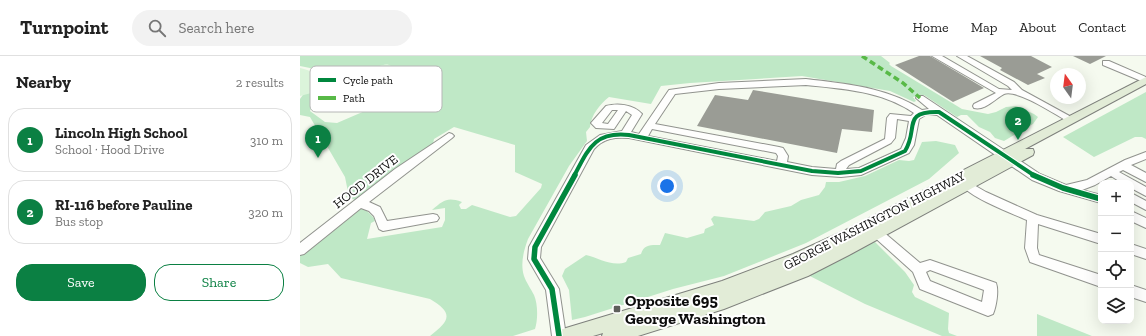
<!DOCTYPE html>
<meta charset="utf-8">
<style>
:root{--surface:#fff;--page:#f2f2f2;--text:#222;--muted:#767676;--line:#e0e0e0;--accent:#0b8043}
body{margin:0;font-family:"Zilla Slab",serif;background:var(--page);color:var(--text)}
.controls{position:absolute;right:12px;bottom:12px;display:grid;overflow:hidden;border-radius:8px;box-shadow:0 4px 16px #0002}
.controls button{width:36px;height:36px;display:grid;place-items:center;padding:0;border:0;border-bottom:1px solid var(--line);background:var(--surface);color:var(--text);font:20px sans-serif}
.compass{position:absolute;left:750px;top:12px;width:36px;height:36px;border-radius:50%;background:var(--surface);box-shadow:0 4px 16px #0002;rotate:346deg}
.you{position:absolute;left:367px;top:130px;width:14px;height:14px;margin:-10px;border:3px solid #fff;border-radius:50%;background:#1a73e8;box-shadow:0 0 0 6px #1a73e833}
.badge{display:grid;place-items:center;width:26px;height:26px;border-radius:50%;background:var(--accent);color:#fff;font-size:13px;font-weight:700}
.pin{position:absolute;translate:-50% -33px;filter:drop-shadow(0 1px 2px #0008)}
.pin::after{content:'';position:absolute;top:21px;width:14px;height:12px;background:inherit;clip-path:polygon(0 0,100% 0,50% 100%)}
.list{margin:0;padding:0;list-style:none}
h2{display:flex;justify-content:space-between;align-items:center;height:52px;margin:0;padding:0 16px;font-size:17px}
h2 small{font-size:13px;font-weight:400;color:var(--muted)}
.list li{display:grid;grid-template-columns:26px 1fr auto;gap:12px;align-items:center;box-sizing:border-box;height:64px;margin:0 8px 8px;padding:0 8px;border:1px solid var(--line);border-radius:16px}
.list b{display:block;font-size:15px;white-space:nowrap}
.list p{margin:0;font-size:13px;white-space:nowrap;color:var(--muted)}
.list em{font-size:13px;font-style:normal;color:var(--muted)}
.actions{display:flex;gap:8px;padding:12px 16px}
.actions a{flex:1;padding:9px 0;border:1px solid var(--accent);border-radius:16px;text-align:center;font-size:14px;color:var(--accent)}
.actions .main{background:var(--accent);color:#fff}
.icon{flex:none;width:22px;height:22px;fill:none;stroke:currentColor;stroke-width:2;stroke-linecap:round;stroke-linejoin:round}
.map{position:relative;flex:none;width:846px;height:280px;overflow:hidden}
header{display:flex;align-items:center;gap:24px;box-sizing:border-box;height:56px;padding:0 20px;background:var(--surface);border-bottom:1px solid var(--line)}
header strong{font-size:19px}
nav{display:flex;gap:22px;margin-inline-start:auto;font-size:14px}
.search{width:280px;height:36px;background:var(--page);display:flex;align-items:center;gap:10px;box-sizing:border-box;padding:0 14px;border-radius:22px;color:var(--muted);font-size:15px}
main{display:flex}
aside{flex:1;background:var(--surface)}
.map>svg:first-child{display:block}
.green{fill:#d1f1d4}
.forest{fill:#bfe8c6;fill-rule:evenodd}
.pitch{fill:#dbf4da}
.building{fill:#9a9c95}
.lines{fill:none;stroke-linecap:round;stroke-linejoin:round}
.minor-casing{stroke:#91938e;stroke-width:2}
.major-casing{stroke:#7e807c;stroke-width:2}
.minor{fill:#fefefd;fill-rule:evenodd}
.major{fill:#e2ecd7;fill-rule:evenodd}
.quiet{stroke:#58b947;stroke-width:3.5;stroke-dasharray:6 3.5;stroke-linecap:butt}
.cycleway-far1-casing{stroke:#fff;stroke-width:6}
.cycleway-casing{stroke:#fff;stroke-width:8}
.cycleway-far1{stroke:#00873e;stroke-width:4}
.cycleway{stroke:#00873e;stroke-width:5.5}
.poi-dot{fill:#5e5f5b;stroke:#fff;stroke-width:1.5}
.labels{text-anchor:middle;stroke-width:4;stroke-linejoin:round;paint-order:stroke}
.street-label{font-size:13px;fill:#0c0c0c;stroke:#fff}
.near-poi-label{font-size:16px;font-weight:bold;fill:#0c0c0c;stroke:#fff;text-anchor:start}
.key{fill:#fff;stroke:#b6b6b6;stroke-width:1}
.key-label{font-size:11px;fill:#0c0c0c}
</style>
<header>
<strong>Turnpoint</strong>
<div class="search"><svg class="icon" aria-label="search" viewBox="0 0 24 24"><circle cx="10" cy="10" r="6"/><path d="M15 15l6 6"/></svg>Search here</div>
<nav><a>Home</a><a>Map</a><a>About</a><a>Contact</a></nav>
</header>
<main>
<aside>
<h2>Nearby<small>2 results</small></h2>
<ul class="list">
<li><span class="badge">1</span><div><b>Lincoln High School</b><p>School · Hood Drive</p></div><em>310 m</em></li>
<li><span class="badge">2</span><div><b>RI-116 before Pauline</b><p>Bus stop</p></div><em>320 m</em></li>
</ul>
<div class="actions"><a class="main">Save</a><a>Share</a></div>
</aside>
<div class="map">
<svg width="846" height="280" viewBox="0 0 846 280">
<rect width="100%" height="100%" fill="#f5faef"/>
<path class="green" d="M87,8L108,19L102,39L77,50L84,43L64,30L67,20L62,18C52,22 18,39 11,38L30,24Z"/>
<g class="forest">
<path d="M0,0H581L590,7L589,8L591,10L662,53L688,58L696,56L706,51L716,50L734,58L738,61L733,68L704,85L695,82L690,76L679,71L667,59H661L657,61L624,39L613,41L616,45L614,46L590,35L502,20L390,27L361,30L351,48L309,41C300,48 291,59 290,71L286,76L287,85L269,110L228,183C224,194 220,207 224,220C226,226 231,233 234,239C238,248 238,264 235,273L213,280H130C150,265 154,257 130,243L41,222L28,208L8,211L0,207V195L57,150L66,154L74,162L75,165L71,167L67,183L142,171L145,164V152L132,154C144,144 147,141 162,146L159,149L161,153H166L172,149L210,161L216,160L241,132L242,128L215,116V89L154,71L134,83L132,93L62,146L46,141L48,136L45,121L10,61L0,59V43L17,19L15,13L0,10ZM87,8L107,19L102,39L37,67L25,66L10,55L13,47L12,44L13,39L12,38L30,24Z"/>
<path d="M846,36V83L842,81H835L794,101L763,81Z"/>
<path d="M636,85L655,89L659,97L629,123L506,187L424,220L373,233L285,261L272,264L269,234L262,220L265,213L286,199C299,202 312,211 326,206L328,202L341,198C344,188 351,189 360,189L365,177L387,182L404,177L405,173L414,169L411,163L414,160L454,165L459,163L465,156L491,150L501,144L519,139L525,131L526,126H539L565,120L599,104L609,105L614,104L622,86Z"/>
<path d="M572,183L605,216L614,229L612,236L615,241L649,257L648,273L649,277L657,280H642L565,248L502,216Z"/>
<path d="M737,258L792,280H737Z"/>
</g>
<path class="pitch" d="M0,12C17,16 17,20 15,36L0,40Z"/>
<g class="building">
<path d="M619,0H630L684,32L653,46L595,9Z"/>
<path d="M680,0H731L752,11L737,18L745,22L728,29L700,14L702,12Z"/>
<path d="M773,0H806L790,8Z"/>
<path d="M453,34L574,54L572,76L542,73L537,97L397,70L415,39L448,44Z"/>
</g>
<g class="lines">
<g class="minor-casing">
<g id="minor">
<path d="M632,0H642L699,33L712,34L708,30L657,0H667L714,26L722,34L775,63L770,66L767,65C755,58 717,33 704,38C696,42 685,55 674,52L673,50L674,48L696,37Z"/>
<path d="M803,5H809L846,21V27L803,9Z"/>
<path d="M506,23C546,28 587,31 622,54L629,53L616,42L617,40H623L740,118L766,129L787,124L825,104L846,96V103L831,109L846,117V126L823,114L819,116L846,131V140L831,132V127H822L811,120L795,129L782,134L801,139V147L759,135L732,124L637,59L627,58L619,63L614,89L609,97L561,119L541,121L512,119L329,82C315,81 304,82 294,93L241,191L240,202L259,233L266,280H252L246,234L228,203L229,191L286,89L300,79L322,75L332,59L326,55L314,73L296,72L291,67L306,50C317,47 333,48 342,58L331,76L339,78L369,34L419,27ZM506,29C544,33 582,35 614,57L611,60L590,58L587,62L585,83L541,105L537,108L536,113L512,111L487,106L488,100L483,92L479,91L355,68L375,38L419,33ZM312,54H318L308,68L302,67ZM597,63L609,65L606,82L601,93L559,112L546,113L549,109L591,87L595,82ZM352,73L476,97L478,100L477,105L348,80Z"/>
<path d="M149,77L152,78L154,80L152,82L69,146L80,151L87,165L133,158L137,159L139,162L137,165L83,175L79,173L74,160L69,155L61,152L4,198L0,199V187L95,113Z"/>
<path d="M667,125L686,136L737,159L801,178V188L738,168L737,192L739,199L801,219V231L730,206L725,192L727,164C713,158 669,141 662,129L663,126Z"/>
<path d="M831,137L846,145V154L831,146Z"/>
<path d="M831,155L846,162V172L831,165Z"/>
<path d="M577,172L581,174L620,207L630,204L696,227C699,235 696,251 693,258L688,260L620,233L613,216L573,180L571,177L573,174ZM630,214L684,234L682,246L630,225L626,216Z"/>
<path d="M831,188L846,193V203L831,198Z"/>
<path d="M831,229L846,234V246L831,241Z"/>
</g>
</g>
<g class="major-casing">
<path id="major" d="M846,21V28L725,93H733L734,96L733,99L549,199L508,220L424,253L338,280H302L303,277L293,280H257L260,274L266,272L422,225L493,198L546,174Z"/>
</g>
<use href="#minor" class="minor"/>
<use href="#major" class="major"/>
<path class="quiet" d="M562,0L603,27L620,42"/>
<g class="cycleway-far1-casing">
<path id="cycleway-far1" d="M274,120C288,94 294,75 329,79L512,115L538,117L561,115L605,95C619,73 601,55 639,56L735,120"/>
</g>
<g class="cycleway-casing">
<g id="cycleway">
<path d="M733,119L763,132L801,143"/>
<path d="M259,280L252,233L234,203L235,191L275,119"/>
</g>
</g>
<use href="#cycleway-far1" class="cycleway-far1"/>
<use href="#cycleway" class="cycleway"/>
</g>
<rect class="poi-dot" x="313" y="249" width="8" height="8" rx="2"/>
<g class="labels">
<g class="street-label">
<text transform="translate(65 125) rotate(-38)" y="5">HOOD DRIVE</text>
<text transform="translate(574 164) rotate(-27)" y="5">GEORGE WASHINGTON HIGHWAY</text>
</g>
<g class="near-poi-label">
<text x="325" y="250">Opposite 695<tspan x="325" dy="18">George Washington</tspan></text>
</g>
</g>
<rect x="10" y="10" width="132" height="46" rx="6" class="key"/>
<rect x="18" y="22" width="18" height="4" fill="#00873e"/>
<rect x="18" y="40" width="18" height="4" fill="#58b947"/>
<g class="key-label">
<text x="43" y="28">Cycle path</text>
<text x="43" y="46">Path</text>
</g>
</svg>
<div class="controls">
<button>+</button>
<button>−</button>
<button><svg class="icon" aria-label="locate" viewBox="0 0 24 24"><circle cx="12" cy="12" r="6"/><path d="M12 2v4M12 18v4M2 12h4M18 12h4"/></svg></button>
<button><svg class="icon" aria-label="layers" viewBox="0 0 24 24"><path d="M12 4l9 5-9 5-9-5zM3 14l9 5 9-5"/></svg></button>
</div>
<svg class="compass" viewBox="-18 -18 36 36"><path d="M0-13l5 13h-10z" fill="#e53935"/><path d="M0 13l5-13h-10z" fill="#767676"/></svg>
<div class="you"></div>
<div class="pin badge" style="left:18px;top:102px">1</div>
<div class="pin badge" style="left:718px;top:84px">2</div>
</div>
</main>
